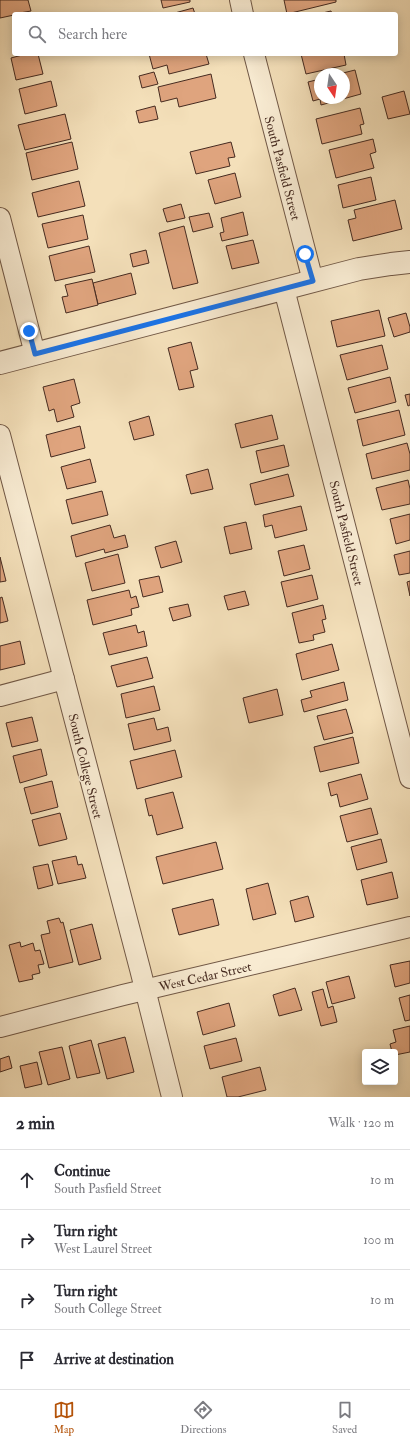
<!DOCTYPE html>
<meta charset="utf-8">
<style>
:root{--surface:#fff;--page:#f2f2f3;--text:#2b2b33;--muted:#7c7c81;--line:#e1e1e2;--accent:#b45309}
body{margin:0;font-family:"IM FELL Double Pica",serif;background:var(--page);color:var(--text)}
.controls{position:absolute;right:12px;bottom:12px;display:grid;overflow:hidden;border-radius:4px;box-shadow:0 2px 10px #0003}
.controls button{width:36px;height:36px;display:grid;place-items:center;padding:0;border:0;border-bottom:1px solid var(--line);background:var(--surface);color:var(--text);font:20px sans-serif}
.compass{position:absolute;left:314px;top:68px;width:36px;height:36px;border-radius:50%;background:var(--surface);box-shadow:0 2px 10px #0003;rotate:167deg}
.stop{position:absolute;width:12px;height:12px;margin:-9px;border:3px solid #1a73e8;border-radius:50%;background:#fff}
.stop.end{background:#1a73e8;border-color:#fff;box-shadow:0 1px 4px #0008}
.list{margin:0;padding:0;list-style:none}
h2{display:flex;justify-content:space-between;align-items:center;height:52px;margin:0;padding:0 16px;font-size:17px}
h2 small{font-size:13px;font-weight:400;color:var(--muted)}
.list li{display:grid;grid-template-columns:26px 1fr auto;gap:12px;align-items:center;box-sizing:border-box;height:60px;padding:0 16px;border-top:1px solid var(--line)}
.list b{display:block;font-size:15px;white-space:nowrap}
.list p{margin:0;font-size:13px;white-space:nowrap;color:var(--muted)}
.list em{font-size:13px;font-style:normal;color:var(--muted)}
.icon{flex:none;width:22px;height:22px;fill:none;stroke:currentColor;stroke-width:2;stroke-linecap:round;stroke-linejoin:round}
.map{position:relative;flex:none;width:410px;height:1097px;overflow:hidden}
.search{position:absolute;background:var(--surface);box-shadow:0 2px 10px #0003;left:12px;right:12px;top:12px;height:44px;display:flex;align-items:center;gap:10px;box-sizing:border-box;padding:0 14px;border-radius:4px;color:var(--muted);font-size:15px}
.sheet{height:292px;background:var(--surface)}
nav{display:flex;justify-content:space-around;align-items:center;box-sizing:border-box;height:56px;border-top:1px solid var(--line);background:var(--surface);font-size:11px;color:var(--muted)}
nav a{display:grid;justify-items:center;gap:2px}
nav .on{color:var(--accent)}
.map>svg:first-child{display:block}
.building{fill:#dfa47e;stroke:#452a20}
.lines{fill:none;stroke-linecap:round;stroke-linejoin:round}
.minor-casing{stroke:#715846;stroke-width:22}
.tertiary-casing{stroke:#715846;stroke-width:24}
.minor{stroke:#f8ebd2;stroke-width:20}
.tertiary{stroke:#f8ebd2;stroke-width:22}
.route{stroke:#1a73e8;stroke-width:5}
.labels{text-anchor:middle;stroke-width:3;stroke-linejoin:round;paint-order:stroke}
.street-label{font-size:13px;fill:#452a20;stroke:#f8ebd2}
</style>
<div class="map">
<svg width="410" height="1097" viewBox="0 0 410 1097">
<rect width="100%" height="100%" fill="#f4e0ba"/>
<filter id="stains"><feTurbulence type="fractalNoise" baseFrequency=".005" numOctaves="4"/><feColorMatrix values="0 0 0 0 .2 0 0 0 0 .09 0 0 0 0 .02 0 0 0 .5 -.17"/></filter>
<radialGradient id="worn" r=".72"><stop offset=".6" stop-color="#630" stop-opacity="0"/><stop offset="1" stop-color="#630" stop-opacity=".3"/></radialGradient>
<g class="building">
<path d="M0,0H28L31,11L14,14V15L0,18Z"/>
<path d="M161,0H190V2L163,8Z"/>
<path d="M284,0H336V2L287,14Z"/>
<path d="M193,8L195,14H171Z"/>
<path d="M331,11L332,14H318Z"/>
<path d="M26,54H38L43,74L16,80L11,58Z"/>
<path d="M149,54H206L209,64L169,74L167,65L153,69Z"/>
<path d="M301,54H344L346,65L306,74Z"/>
<path d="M355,70L361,94L321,105L320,99L313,101L308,82L320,79V98H344V74H339Z"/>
<path d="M154,72L158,84L142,88L139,76Z"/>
<path d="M211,74L216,98L179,107L177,98L161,102L158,87Z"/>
<path d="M51,81L57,106L25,114L19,89Z"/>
<path d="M404,91L410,114L388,119L382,97Z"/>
<path d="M155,106L158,119L139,123L136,111Z"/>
<path d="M360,108L364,124L360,125L362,134L322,144L316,119Z"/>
<path d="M65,114L71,139L25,150L18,125Z"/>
<path d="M373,139L376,152L370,154L374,168L336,178L329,150Z"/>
<path d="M72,142L78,169L32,180L26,153Z"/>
<path d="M231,142L235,157L228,158L230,166L196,174L190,152Z"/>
<path d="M235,173L241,197L215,204L208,180Z"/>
<path d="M371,177L376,200L343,208L338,185Z"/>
<path d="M79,181L85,206L38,217L32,193Z"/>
<path d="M395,200L402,229L353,241L348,220L356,218L354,210Z"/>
<path d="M181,204L185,218L167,222L163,209Z"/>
<path d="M243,212L248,235L222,241L220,233L224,232L221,218Z"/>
<path d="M209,213L213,227L193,232L189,217Z"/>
<path d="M83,215L88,239L48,248L42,224Z"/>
<path d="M184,226L198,283L173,289L159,233Z"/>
<path d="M253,240L259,263L232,269L226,246Z"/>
<path d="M89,246L95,272L55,281L49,256Z"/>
<path d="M146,250L149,263L133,267L130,254Z"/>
<path d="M131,273L136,294L98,304L93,283Z"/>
<path d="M92,279L98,305L66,313L62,297L68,296L65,285Z"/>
<path d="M379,310L385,336L337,347L331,321Z"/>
<path d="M406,313L410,327V332L394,337L388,318Z"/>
<path d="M191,342L198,369L190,371L194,387L179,390L168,348Z"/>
<path d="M382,345L388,369L347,380L340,355Z"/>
<path d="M390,377L396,402L355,413L348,388Z"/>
<path d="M74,379L80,403L71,406L74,417L57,422L54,409L49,411L43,387Z"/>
<path d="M410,394V405L408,406L405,395Z"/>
<path d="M399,410L405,435L363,446L357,420Z"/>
<path d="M272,415L278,439L241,448L235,424Z"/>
<path d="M149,416L154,435L134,440L129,422Z"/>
<path d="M80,426L85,448L51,457L46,435Z"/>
<path d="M407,443L410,454V470L372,479L366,454Z"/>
<path d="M284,445L289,466L261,473L256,451Z"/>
<path d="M90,459L96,482L67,489L61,467Z"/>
<path d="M208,469L213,489L191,494L186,475Z"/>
<path d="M288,474L294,496L255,505L250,484Z"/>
<path d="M408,480L410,489V504L382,510L376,488Z"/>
<path d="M102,491L108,515L72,524L66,500Z"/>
<path d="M301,506L307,530L275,538L272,525L265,527L263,515Z"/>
<path d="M410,514V540L396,544L390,519Z"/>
<path d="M246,522L252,549L230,554L224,527Z"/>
<path d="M110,525L114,538L125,535L128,547L105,553L104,549L76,557L71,536Z"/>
<path d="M176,541L182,562L161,568L155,547Z"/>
<path d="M304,545L310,569L284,576L278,551Z"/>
<path d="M410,551V573L399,575L394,555Z"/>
<path d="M118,554L125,583L92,591L85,563Z"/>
<path d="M0,557L6,581L0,582Z"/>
<path d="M312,575L318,599L287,607L281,582Z"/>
<path d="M159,576L163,592L143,597L139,580Z"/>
<path d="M410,581V596L407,582Z"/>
<path d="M129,590L131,598L136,596L139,607L131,609L132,615L93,625L87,600Z"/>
<path d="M245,591L249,605L228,610L224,596Z"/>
<path d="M2,597L8,621L0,623V598Z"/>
<path d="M188,604L191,616L173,621L169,608Z"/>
<path d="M323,605L326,619L322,620L325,632L313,635L314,640L299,643L292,613Z"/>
<path d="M136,625L138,633L144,631L147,646L109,655L103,633Z"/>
<path d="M20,641L25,664L0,670V646Z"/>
<path d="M332,644L339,670L302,680L296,654Z"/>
<path d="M147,657L153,678L117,687L111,666Z"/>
<path d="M344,682L348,700L304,712L301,700L312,697L310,691Z"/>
<path d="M154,686L160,710L126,718L121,694Z"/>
<path d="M277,689L283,715L249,723L243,698Z"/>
<path d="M346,709L353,733L324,740L317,716Z"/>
<path d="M32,717L38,741L12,747L6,723Z"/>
<path d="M154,718L157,730L168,727L171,741L134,750L128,724Z"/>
<path d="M353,737L359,763L320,772L314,747Z"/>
<path d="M41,749L47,775L20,783L13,756Z"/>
<path d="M175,750L182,777L137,789L130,761Z"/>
<path d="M361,774L368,799L340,807L337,794L331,796L328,783Z"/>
<path d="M52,781L58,807L31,814L24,788Z"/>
<path d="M173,792L183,828L157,835L152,815L149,816L145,799Z"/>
<path d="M371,808L378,834L347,842L340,816Z"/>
<path d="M60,813L67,839L39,846L32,820Z"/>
<path d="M381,839L387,862L357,870L351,847Z"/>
<path d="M216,842L223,869L163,884L156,857Z"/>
<path d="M76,856L78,865L82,864L86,878L58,884L52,861Z"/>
<path d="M48,864L53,885L38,889L33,867Z"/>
<path d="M392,872L398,898L367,905L361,880Z"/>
<path d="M268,883L276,914L253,920L246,889Z"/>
<path d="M308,896L314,917L295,922L290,901Z"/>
<path d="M213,899L219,925L179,935L172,909Z"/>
<path d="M59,918L61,923L63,922L73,962L49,968L41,935L50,933L47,921Z"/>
<path d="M92,924L101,959L79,965L70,930Z"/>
<path d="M20,942L21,947L33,943L35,951L40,950L44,964L38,965L40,973L32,975L33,979L19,982L9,945Z"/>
<path d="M410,961V983L395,987L390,965Z"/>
<path d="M349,976L355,998L332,1004L326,982Z"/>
<path d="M295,988L302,1010L279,1016L273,995Z"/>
<path d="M323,989L328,1008L333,1006L337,1022L321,1026L312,992Z"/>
<path d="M410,995V1020L405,1021L399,998Z"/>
<path d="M229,1003L235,1026L203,1035L197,1012Z"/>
<path d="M410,1026V1052L395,1055V1052H392L390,1044L396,1042L393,1030Z"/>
<path d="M125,1037L134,1072L107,1079L98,1044Z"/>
<path d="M236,1038L242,1061L210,1069L204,1046Z"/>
<path d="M91,1040L100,1073L77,1078L69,1046Z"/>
<path d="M62,1047L70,1079L48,1085L39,1052Z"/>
<path d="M9,1056L12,1068L0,1072V1059Z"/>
<path d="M37,1062L42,1084L25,1088L20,1066Z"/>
<path d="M260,1067L266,1090L238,1097H227L222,1077Z"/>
</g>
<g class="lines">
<g class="minor-casing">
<g id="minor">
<path d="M240,0L243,14"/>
<path d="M254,54L313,281"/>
<path d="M0,218L35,354"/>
<path d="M284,289L410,778"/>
<path d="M0,435L140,969L172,1097"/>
<path d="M0,696L64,679"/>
<path d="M0,1027L123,995L410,927"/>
</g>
</g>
<g class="tertiary-casing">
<path id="tertiary" d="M0,363L359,269L391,264L410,262"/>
</g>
<use href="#minor" class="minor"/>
<use href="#tertiary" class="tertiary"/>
</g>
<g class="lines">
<path class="route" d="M29,331L35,354L313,281L305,254"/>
</g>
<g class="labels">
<g class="street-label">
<text transform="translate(283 168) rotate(75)" y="5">South Pasfield Street</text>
<text transform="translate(347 533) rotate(76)" y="5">South Pasfield Street</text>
<text transform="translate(86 766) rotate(76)" y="5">South College Street</text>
<text transform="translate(205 976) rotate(-13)" y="5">West Cedar Street</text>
</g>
</g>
<rect width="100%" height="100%" filter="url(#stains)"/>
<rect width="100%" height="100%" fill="url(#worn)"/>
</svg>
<div class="controls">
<button><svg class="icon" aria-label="layers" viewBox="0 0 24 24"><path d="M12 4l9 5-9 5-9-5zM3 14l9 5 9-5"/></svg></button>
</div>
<svg class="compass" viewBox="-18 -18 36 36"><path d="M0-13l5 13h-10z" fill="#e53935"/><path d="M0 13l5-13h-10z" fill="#7c7c81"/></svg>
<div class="stop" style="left:305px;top:254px"></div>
<div class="stop end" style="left:29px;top:331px"></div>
<div class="search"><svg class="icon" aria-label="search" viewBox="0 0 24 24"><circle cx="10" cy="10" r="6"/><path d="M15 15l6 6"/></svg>Search here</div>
</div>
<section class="sheet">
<h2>2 min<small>Walk · 120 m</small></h2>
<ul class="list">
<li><svg class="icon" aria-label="ahead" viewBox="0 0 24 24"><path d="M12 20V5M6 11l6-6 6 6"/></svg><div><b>Continue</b><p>South Pasfield Street</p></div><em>10 m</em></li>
<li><svg class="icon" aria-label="right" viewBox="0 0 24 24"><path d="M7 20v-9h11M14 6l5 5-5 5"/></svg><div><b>Turn right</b><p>West Laurel Street</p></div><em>100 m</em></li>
<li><svg class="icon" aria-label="right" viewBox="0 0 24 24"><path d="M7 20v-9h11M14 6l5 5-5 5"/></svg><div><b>Turn right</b><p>South College Street</p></div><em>10 m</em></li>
<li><svg class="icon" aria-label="arrive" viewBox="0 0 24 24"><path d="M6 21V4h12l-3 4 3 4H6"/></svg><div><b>Arrive at destination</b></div></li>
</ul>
</section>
<nav>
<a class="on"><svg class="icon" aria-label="map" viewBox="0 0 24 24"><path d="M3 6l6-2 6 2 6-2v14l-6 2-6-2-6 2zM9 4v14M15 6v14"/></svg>Map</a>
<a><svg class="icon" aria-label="directions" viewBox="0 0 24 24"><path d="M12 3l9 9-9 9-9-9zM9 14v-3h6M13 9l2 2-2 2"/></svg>Directions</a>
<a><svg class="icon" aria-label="saved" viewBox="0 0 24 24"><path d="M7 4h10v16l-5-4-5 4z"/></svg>Saved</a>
</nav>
